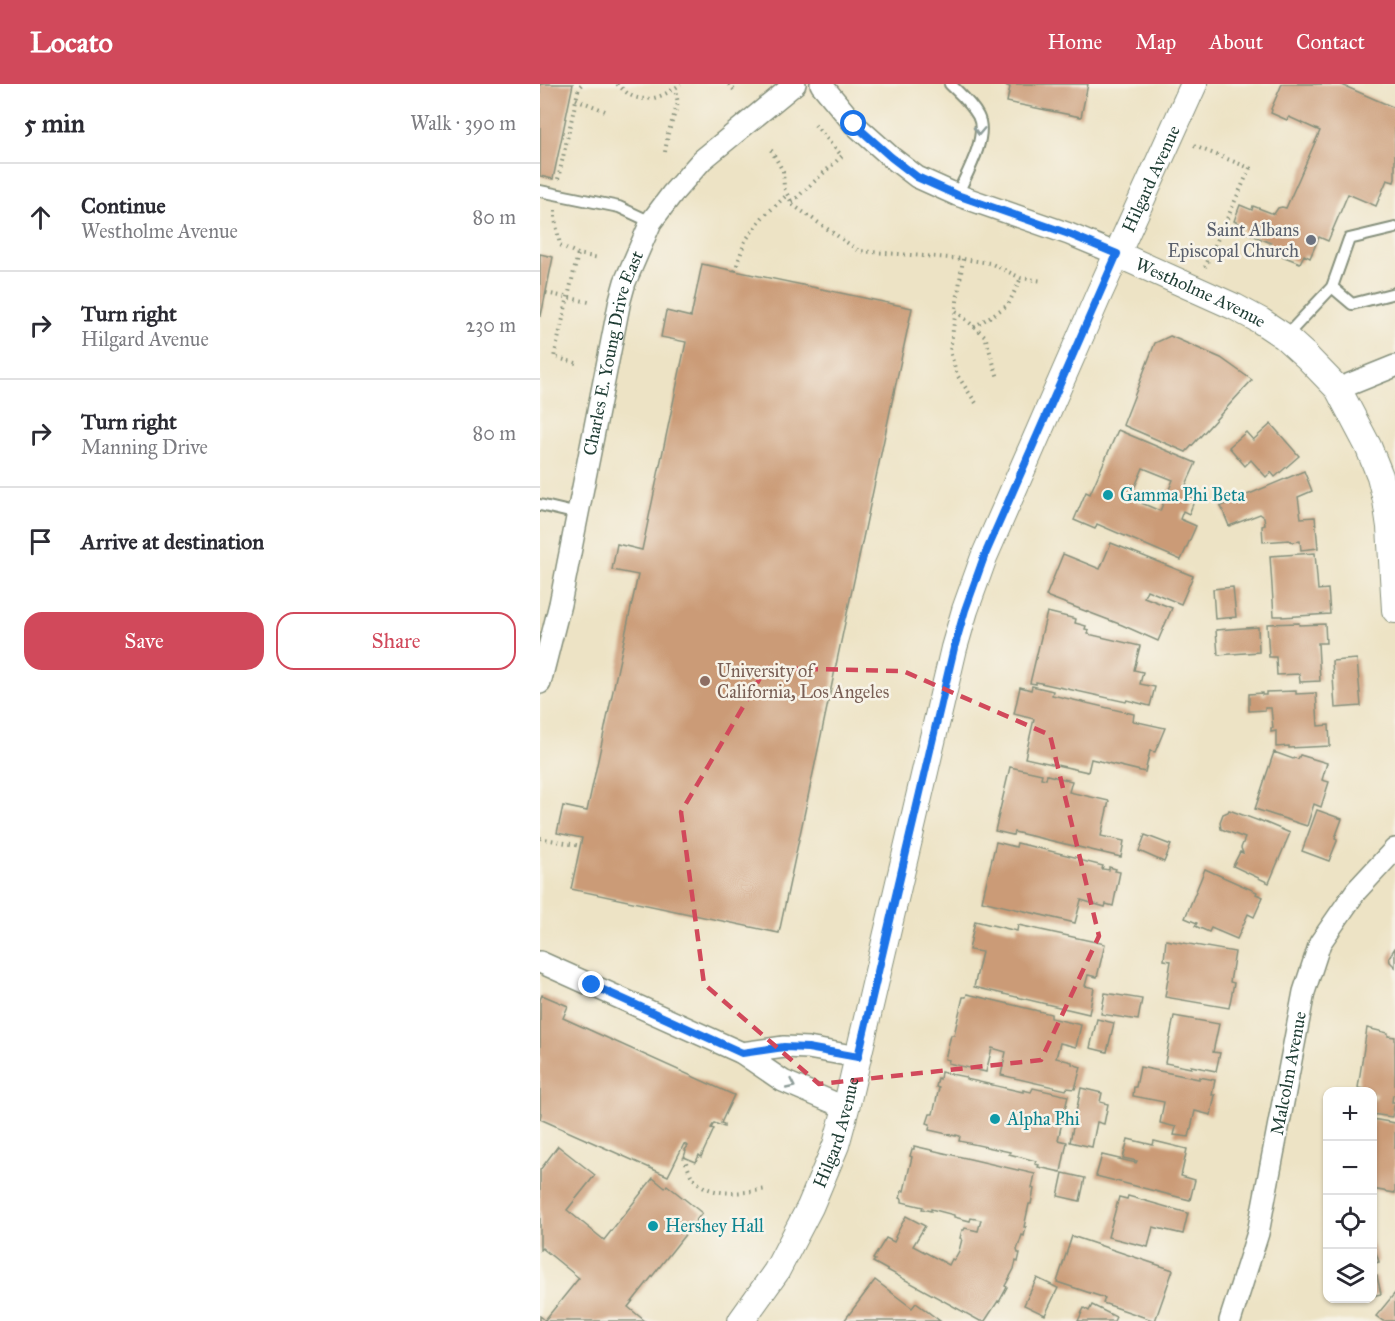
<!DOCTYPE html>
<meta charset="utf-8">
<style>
:root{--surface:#fff;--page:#f2f2f3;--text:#2b2b33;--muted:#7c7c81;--line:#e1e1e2;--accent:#d1495b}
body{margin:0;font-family:"IM FELL Great Primer",serif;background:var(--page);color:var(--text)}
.controls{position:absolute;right:18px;bottom:18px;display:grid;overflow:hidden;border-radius:12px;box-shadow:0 2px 4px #0004}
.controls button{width:54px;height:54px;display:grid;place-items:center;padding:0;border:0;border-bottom:2px solid var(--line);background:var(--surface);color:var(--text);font:30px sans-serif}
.stop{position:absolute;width:18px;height:18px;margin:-14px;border:4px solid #1a73e8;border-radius:50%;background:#fff}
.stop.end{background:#1a73e8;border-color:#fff;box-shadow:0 2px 6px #0008}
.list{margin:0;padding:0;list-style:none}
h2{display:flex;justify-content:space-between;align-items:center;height:78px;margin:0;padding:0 24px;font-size:26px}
h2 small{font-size:20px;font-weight:400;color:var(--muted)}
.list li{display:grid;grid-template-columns:39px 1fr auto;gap:18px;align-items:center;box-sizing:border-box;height:108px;padding:0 24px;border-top:2px solid var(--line)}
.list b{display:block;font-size:22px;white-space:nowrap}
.list p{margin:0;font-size:20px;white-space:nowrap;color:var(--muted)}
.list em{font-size:20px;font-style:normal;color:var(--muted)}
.actions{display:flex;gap:12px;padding:18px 24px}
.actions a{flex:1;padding:14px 0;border:2px solid var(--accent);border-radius:18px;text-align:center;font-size:21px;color:var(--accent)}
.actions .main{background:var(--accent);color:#fff}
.icon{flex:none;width:33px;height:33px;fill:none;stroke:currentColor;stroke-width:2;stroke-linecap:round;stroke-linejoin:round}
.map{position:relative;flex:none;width:855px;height:1237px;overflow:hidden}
header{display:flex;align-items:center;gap:36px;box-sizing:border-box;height:84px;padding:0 30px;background:var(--accent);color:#fff}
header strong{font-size:28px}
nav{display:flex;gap:33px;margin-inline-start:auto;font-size:21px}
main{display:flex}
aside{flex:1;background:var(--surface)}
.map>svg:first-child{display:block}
.building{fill:#cb9b77;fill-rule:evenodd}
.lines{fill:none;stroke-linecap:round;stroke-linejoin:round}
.service-casing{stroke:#86907c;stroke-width:14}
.minor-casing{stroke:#86907c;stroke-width:24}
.tertiary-casing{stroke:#86907c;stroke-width:28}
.path{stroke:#86907c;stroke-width:4;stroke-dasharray:1.5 4.5;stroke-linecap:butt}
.service{stroke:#fff;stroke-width:10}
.minor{stroke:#fff;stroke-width:21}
.tertiary{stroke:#fff;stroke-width:26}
.oneway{stroke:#8f9e9a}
.route{stroke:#1a73e8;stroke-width:8}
.marked{fill:none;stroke:#d1495b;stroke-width:4.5;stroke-dasharray:12 8;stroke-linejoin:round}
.worship-dot{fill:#6b7280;stroke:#f7f3e8;stroke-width:2}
.culture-dot{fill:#0f9aa8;stroke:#f7f3e8;stroke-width:2}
.education-dot{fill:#8d6e63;stroke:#f7f3e8;stroke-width:2}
.labels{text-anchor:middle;stroke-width:5;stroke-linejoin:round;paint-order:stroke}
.street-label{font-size:18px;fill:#1f3d34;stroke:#f7f3e8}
.worship-label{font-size:18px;fill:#5b616d;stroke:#f7f3e8;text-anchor:end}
.culture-label{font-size:18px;fill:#0d838f;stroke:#f7f3e8;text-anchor:start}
.education-label{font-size:18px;fill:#785e54;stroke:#f7f3e8;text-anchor:start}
</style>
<header>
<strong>Locato</strong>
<nav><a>Home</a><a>Map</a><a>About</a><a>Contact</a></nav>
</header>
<main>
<aside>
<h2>5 min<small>Walk · 390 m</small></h2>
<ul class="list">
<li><svg class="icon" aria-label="ahead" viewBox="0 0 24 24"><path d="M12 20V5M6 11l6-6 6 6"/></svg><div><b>Continue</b><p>Westholme Avenue</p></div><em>80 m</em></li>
<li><svg class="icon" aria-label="right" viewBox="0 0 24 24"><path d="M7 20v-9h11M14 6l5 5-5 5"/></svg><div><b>Turn right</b><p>Hilgard Avenue</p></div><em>230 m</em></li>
<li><svg class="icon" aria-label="right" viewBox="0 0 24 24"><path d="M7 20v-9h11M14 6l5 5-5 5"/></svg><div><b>Turn right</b><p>Manning Drive</p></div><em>80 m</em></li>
<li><svg class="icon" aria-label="arrive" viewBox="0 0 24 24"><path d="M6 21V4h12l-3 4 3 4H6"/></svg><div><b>Arrive at destination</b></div></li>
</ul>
<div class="actions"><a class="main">Save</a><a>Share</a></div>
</aside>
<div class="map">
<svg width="855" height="1237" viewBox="0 0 855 1237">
<rect width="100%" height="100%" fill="#f7f3e8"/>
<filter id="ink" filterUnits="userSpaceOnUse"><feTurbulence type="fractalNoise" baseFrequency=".0167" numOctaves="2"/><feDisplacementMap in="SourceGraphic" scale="12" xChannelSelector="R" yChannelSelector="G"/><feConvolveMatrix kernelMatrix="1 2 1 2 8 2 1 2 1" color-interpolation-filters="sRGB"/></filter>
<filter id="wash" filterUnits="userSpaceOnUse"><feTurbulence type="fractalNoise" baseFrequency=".008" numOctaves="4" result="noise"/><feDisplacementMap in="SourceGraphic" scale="24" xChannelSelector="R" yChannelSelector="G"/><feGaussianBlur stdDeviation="1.35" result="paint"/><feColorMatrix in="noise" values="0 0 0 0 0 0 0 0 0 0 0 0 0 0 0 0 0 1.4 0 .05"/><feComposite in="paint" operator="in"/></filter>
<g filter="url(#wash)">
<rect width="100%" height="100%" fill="#ede3c5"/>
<g id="blocks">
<g class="building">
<path d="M0,0H33L13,95L0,92Z"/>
<path d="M462,0H548L541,33L467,18L470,3Z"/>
<path d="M742,0H800L855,24V95L854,98L847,96L836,122L808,110L788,157L779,153L770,174L764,171L760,179L727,166L731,159L702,147L705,142L694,137L700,121L712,126L713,122L734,130L738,124L742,123L746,124L780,47L749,33L747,36L731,29L732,26L731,25Z"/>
<path d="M0,170L13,173L1,232H0Z"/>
<path d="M162,180L372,224L239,849L31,805L42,754L17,749L23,722L47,727L98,491L72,486L77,460L102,466L146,258L121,253L126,227L151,233Z"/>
<path d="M630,252L681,274L712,296L646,368L583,341L615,259Z"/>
<path d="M731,340L759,372L735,393L731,388L726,393L711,376L705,382L689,363L706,348L713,356Z"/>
<path d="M578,346L656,379L645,403L653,406L650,413L655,415L649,430L643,427L640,435L656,442L641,476L557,440L555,445L534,436L546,408L550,410ZM603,384L633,396L620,427L590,414Z"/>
<path d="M764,387L772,407L758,413L761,434L775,433L778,464L761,466L760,457L753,458L749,456L723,458L722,442L725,441L724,433L720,430L689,442L681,422Z"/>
<path d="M571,459L653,492L641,520L607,506L604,513L632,524L618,557L582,541L506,512L523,470L560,485Z"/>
<path d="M775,469L778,506L788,505L790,530L742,533V532H734L730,472Z"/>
<path d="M693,503L696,533L675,535L673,505Z"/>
<path d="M507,528L536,535L535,539L546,542L545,545L549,546L548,550L600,562L594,586L603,588L600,600L615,603L610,622L587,616L586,618L496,598V600L490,599Z"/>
<path d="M759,539V541L785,540L786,559H778L780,597L760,598L759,590L737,591L736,573H729L727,540Z"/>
<path d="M718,543L719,568L678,571L676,546Z"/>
<path d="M817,575L821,622L795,624L792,577Z"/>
<path d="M492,602L513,607L512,611L594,630L593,637L625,644L615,668L610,667L605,688L551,675L548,688L485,674L494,635L474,630L480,603L491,606Z"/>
<path d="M756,607V610L776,609L778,642L789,641L790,662L749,664V662L736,663V647L731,648V644H733L731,624H725V626L709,627V610L722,609V611H726V608Z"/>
<path d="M734,668L753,675L754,674L758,675L760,671L787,679L782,696L789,698L781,723L774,720L767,742L715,725Z"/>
<path d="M470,683L502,690L501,694L506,695L507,691L532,697L529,708L569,717L561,752L584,757L581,773L474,748L473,751L455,747Z"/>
<path d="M689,726L719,737V736L750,749L729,799L693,782L700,768L703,769L701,764L705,754L681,745L680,738L683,730L688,728Z"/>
<path d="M777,726L802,735L795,754L797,755V757L789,777L762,767Z"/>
<path d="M605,751L631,761L624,778L599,767Z"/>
<path d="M456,758L476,763L477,759L539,774V776L563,782L562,785L569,786V783L576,785L575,787L580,788L573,822L566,820L565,823L541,816L535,839L442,817Z"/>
<path d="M665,785L717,808L716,810L723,813L714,833L708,830L697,855L671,844L669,848L655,842L657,839L645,834Z"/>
<path d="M435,837L477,847L478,841L565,860L557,893L548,891L545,902L554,904L549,930L434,903L442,868L429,866Z"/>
<path d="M626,856L695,868L690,898L694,899L689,924L625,913L631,877L624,876Z"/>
<path d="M855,864V883L850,878L849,873Z"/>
<path d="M565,909L602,915L598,936L561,930Z"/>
<path d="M427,910L511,930V934L541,941L536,963L520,959L516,974L532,978V980L541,983L535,1005L527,1004L526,1006L461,991L466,968L452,964L446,988L408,979L409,976L405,975L411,951H414L423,913H426Z"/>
<path d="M2,911L28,922L23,934L194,1011L181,1039L184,1040V1043L174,1039L171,1044L174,1045L161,1073L159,1071L156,1078L144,1073L146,1067L145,1066L148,1062L144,1060L128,1092L0,1035L1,1029L0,1028V916Z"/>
<path d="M634,932L679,940L673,968L680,969L676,987L651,982V984L625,979Z"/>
<path d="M557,935L574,939L567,968L550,964Z"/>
<path d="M827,944L848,949V952L855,953V1011H853L852,1018H855L852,1033L832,1030V1014L835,1015L836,1010H832V1008H823L824,1005L818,1004Z"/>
<path d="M600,983L659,995V993L675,996L672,1011H675L671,1031L655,1027L649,1053L634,1051L636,1043L620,1039L624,1018L593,1012L594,1003H596Z"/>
<path d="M401,988L426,993V995L483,1008V1006L491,1008L493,1004L528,1012L518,1056L527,1058L521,1088L498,1083L499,1081L495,1080L496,1077L469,1070L470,1068L419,1057L420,1052L416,1051V1052L389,1046L390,1040L387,1039L390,1030H393L399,1004L396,1003L398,994L400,995Z"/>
<path d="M541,1004L562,1009L560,1018L568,1020L564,1040L557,1038L552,1063L530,1058Z"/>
<path d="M832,1035L855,1039V1109L832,1105Z"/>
<path d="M588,1055L613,1061L614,1057L647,1065L641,1092L655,1096L650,1116L556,1092L562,1071L596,1079L597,1077L583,1074Z"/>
<path d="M18,1062L55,1091L27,1126L64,1156L113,1094L125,1104L127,1101L162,1129L88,1223L105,1237H0V1232L5,1236L39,1194L2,1164L0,1166V1086Z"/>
<path d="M374,1062L495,1090L492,1104L494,1105L491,1120H489L484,1143H486L484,1152L482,1151L477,1166L478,1169H480L478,1178L476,1177L474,1185L465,1202L467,1203L459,1218L458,1217L445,1237H440L333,1178L335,1176L333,1175L346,1154L354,1158L356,1154L355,1153L366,1132L385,1142L373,1162L409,1181L412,1175L414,1176L419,1167L422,1155L420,1154L422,1146H424L425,1144L438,1147L441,1136L431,1134L430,1137L414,1133V1131L391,1125V1127L382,1125L383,1123L362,1118V1115L360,1114L362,1106L364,1107L372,1073L370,1072L372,1065H374Z"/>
<path d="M523,1089L545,1094L540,1117L518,1112Z"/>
<path d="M588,1112L648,1129L643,1150L613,1143L608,1163L568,1153L579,1113L587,1115Z"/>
<path d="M532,1152L633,1186L615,1237L563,1219L565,1214L517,1198Z"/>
<path d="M832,1156L839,1178L832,1180Z"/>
<path d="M837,1192L841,1210L832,1212V1193Z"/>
<path d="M497,1194L518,1204L505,1231L484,1221Z"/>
<path d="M335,1196L372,1224L376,1219L400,1237H304Z"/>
<path d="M855,1209V1237H843L836,1232Z"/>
<path d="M552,1221L576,1233L574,1237H538L544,1224L549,1227Z"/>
</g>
</g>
</g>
<g filter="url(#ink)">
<use href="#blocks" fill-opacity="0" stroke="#86907c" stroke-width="1.5"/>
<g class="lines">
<g class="service-casing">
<g id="service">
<path d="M410,0C420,10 431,19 438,32C449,53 426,91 417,111"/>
<path d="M0,107L79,123L111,138"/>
<path d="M792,203L812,220L855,209"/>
<path d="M745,253L792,203L809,155L855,144"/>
<path d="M0,421L38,430"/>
</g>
</g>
<g class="minor-casing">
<g id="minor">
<path d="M281,0L314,40L351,73L377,93L417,111L529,150L577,170"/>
<path d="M798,305L855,282"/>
<path id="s1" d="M0,599L20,520L80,216L85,198L111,138L132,110L162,76L255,0"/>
<path d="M0,878L202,969L243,997L306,1024"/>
<path d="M202,969L244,963L268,964L318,973"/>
<path id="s2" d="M690,1237L718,1149L764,908L780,859L816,807L855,765"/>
</g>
</g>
<g class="tertiary-casing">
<g id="tertiary">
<path id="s3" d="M577,170L695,223L721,237L745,253L766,272L798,305L828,362L840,392L846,416L850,443L855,526"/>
<path id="s4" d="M201,1237L236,1188L270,1123L296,1061L306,1024L414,564L425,526L444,473L559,210L654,0"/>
</g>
</g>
<g class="path">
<path d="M77,0C82,4 87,10 92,12C110,20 127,10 141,0"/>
<path d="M189,0L194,6"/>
<path d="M36,15L65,27"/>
<path d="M654,62L710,84L665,183"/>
<path d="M231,66L243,87L244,104L253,121L319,167L423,175L450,179L481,194L503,197"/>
<path d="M125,68L128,50L138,19L135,5"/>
<path d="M18,95L39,3L42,0"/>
<path d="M252,118L302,72L275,41"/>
<path d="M15,126V135L20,161L38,170L59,174"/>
<path d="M423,175L410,267L417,291L436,319"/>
<path d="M195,187L205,157L222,134L248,110"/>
<path d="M6,209L49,218"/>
<path d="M416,227L445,252L458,294"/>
<path d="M434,243L468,221L481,194"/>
<path d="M36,279L14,273L38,170"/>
<path d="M0,754L41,762"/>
<path d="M144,1073C146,1078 148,1085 151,1091C166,1115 204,1109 227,1105"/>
</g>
<use href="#service" class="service"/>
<use href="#minor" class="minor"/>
<use href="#tertiary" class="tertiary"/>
</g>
<defs><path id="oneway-chevron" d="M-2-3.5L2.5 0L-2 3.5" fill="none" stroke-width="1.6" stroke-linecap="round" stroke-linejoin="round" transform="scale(1.5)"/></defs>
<g class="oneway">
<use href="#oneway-chevron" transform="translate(439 47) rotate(92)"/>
<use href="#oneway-chevron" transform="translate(251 1001) rotate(25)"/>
</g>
</g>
<g class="lines" filter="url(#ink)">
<path class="route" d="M52,901L202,969L244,963L268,964L318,973L414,564L425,526L444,473L577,170L529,150L417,111L377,93L351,73L314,40"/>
</g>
<path class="marked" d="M226,584L363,587L510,651L559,852L501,976L279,1000L164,900L141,728Z"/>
<circle class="worship-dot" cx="771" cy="156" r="6"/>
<g class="culture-dot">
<circle cx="568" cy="411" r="6"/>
<circle cx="455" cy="1035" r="6"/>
<circle cx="113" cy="1142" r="6"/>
</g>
<circle class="education-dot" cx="165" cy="597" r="6"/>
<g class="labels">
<g class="street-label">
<text dy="6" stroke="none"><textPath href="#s4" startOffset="1221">Hilgard Avenue</textPath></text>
<text dy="6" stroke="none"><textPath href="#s3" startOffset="92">Westholme Avenue</textPath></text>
<text dy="6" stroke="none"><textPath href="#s1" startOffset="338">Charles E. Young Drive East</textPath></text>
<text dy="6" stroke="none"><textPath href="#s2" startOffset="255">Malcolm Avenue</textPath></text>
<text dy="6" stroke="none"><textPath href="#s4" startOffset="213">Hilgard Avenue</textPath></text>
</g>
<g class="worship-label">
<text x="759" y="152">Saint Albans<tspan x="759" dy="21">Episcopal Church</tspan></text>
</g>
<g class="culture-label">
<text x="580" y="417">Gamma Phi Beta</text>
<text x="467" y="1041">Alpha Phi</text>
<text x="125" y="1148">Hershey Hall</text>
</g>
<g class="education-label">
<text x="177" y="593">University of<tspan x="177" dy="21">California, Los Angeles</tspan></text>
</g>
</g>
</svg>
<div class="controls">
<button>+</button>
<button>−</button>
<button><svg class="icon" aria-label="locate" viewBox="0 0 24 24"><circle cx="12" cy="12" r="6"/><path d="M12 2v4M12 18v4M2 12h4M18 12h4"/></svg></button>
<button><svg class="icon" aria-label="layers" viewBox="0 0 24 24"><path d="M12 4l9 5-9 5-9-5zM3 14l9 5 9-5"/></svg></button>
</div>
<div class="stop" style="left:314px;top:40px"></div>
<div class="stop end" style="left:52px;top:901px"></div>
</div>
</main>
